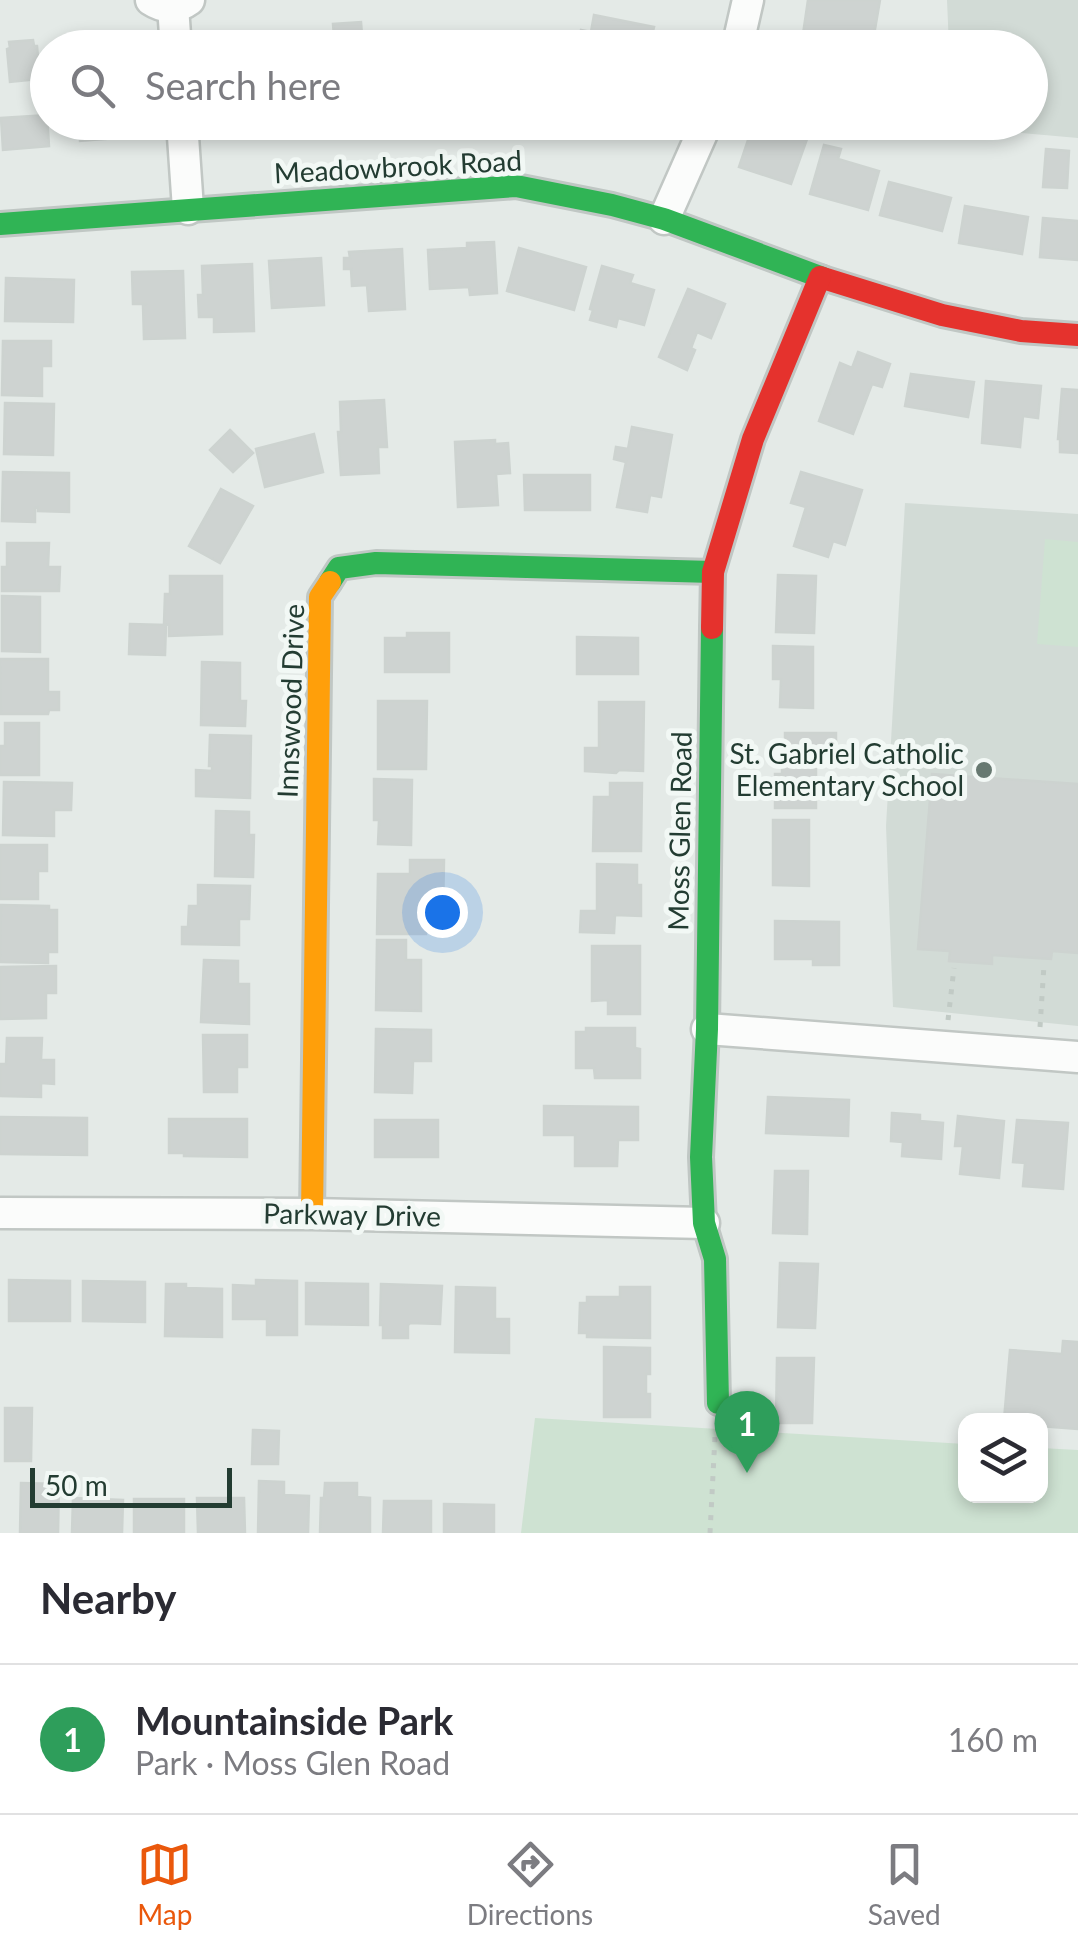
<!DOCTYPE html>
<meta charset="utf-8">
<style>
:root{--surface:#fff;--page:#f2f2f3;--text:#2b2b33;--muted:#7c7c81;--line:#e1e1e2;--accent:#ea580c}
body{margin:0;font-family:Lato,sans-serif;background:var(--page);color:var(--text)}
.controls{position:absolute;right:30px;bottom:30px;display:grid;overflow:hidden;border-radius:20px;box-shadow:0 5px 15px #0003}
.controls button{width:90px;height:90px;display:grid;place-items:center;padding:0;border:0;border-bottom:2px solid var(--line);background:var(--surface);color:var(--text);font:50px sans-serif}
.scale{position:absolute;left:30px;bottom:25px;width:202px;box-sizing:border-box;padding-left:10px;border:5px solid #233c32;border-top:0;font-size:28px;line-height:35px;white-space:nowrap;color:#233c32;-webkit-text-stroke:8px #f2f8f5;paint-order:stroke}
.you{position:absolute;left:442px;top:912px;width:35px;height:35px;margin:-25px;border:8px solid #fff;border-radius:50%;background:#1a73e8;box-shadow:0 0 0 15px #1a73e833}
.badge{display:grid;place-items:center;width:65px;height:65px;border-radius:50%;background:var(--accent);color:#fff;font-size:32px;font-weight:700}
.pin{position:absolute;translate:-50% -82px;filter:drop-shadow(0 2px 5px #0008)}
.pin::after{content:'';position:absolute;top:52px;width:35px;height:30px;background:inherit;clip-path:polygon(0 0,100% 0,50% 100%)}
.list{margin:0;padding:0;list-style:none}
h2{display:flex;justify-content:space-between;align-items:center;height:130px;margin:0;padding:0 40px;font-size:42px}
h2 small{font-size:32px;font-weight:400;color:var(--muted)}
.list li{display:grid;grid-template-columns:65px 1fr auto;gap:30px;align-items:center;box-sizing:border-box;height:150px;padding:0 40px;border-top:2px solid var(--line)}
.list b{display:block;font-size:38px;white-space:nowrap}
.list p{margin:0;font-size:32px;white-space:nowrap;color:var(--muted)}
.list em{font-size:32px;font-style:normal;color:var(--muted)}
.icon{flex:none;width:55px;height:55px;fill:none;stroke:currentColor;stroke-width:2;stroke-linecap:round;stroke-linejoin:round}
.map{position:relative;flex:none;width:1078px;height:1533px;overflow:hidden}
.search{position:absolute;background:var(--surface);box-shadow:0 5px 15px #0003;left:30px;right:30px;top:30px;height:110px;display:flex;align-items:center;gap:25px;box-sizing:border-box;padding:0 35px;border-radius:55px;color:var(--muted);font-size:38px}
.sheet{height:280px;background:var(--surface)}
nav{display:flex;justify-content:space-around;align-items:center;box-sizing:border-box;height:140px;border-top:2px solid var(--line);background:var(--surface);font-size:28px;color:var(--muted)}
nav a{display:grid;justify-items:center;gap:5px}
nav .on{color:var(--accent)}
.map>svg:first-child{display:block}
.built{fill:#d2dbd6}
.green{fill:#cee2d2}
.building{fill:#ced3d1;stroke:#cdd3d0;stroke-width:2.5}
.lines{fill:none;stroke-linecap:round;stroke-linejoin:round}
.street-casing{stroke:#c1c7c4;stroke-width:35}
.fast-casing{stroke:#c0c7c4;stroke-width:28}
.slow-casing{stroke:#c0c7c4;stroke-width:28}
.jam-casing{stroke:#c0c7c4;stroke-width:28}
.path{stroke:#c1cac5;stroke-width:5;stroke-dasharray:5 8;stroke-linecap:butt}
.street{stroke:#fbfcfb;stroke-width:30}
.fast{stroke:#30b455;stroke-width:22}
.slow{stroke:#ff9f0a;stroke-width:22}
.jam{stroke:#e5322d;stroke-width:22}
.poi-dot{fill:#677971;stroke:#f2f8f5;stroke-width:4}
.labels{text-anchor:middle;stroke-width:10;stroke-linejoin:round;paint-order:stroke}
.street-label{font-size:28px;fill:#233c32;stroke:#f2f8f5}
.poi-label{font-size:28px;fill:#233c32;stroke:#f2f8f5;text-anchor:end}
</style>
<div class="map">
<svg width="1078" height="1533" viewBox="0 0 1078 1533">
<rect width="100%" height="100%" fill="#e4eae7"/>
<g class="built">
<path d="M947,0H1078V138L977,129L974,123L1030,122V48L949,47Z"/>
<path d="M905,503L1078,514V1026L893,1007L886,826Z"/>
</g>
<g class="green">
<path d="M1045,539L1078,542V647L1037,644Z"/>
<path d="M535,1418L965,1444L966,1496H1040L1041,1448L1078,1450V1533H521Z"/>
</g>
<g class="building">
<path d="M808,0H880L874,35L847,31L844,47L802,41Z"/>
<path d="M594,15L654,27L649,48H577L581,30L591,32Z"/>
<path d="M361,22L363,48H335L333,24Z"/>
<path d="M33,40L34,46H37L40,79L10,82L7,49L10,48L9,42Z"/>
<path d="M47,115L49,146L3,150L1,118Z"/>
<path d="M78,122H115L116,138L80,141Z"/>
<path d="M242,122H283V129L243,132Z"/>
<path d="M554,122H623L620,136Z"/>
<path d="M754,122L807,139L791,184L739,167Z"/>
<path d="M824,145L841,149L838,159L879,171L868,210L810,194Z"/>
<path d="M1046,149L1069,151L1067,188L1043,187Z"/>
<path d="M889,182L951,198L942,231L880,215Z"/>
<path d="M965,206L1028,217L1022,254L959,243Z"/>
<path d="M1043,218L1078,221V260L1040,257Z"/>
<path d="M494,242L497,293L470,295L469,287L430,289L428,250L467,248V243Z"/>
<path d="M519,248L586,267L574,310L507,291Z"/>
<path d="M402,249L405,309L369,311L367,285L352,286L351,269H344V258H350L349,252Z"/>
<path d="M321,258L324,305L272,308L269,261Z"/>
<path d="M252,264L254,331L214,332V317H199L198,295H203L202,266Z"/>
<path d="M602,266L633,275L630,283L654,290L644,325L618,318L616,327L590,320L593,310L590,309Z"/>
<path d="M183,271L185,338L144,339L143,306L147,304H133L132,272Z"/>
<path d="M6,278L74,280L73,322L5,321Z"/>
<path d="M688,289L725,304L711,338L697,332L691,348L695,350L687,370L659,357Z"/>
<path d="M3,341H51V366H42V396L2,395Z"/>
<path d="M858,352L890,364L882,387L872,384L853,434L819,421L840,363L852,368Z"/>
<path d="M911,374L974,382L968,417L905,406Z"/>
<path d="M986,381L1041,386L1038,418L1023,416L1020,447L982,443Z"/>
<path d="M1062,389L1078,390V453L1060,452V439H1058Z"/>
<path d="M384,400L387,447H378L379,473L341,475L338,432H341L340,402Z"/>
<path d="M5,403L54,404L53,455L4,454Z"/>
<path d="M632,427L672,435L661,497L650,495L647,512L617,507L626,462L614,459L616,447L628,449Z"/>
<path d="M230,430L253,453L233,472L210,450Z"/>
<path d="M314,434L323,472L265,487L256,449Z"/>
<path d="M495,440V444L508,443L510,473L496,474L498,505L458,507L455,442Z"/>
<path d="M3,472L69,473V512L38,511V507L35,508V522L2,521Z"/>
<path d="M801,472L862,490L845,545L833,541L828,557L794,546L806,507L791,503Z"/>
<path d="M524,475H590V510H525Z"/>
<path d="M221,489L253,506L220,563L189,546Z"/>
<path d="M7,543H49L48,567H60L59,591H2V567H7Z"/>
<path d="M778,575L816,576L814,633L776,632Z"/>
<path d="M170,576H222V634L169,636V625L164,624L165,594H170Z"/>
<path d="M2,596L40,597V652L2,651Z"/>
<path d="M130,624L166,625L165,655L129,654Z"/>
<path d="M407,633H449V672H385V638H407Z"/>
<path d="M577,637L638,638V674H577Z"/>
<path d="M773,646L813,647V708L780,707L781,679H773Z"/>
<path d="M0,659H48V692H59V710H49L48,714H1Z"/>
<path d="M202,662L240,663V701H246L245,726L201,725Z"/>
<path d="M378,701H427L426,769H378Z"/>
<path d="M599,702H644L643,771L619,770L616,773L585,771V748H599Z"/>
<path d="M5,723H39V775H0V746H5Z"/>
<path d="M785,733H836V751H816V808H775V774H782V747L785,746Z"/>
<path d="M210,735L251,736L250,798L196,796V770L212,771V766H209Z"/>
<path d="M932,774L1078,784V953L1052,951L1051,959L992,955V964L949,961L950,951L918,949Z"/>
<path d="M374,779L412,780L411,845L378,844L379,820H374Z"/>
<path d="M4,782L72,783L71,810H54V836L3,835Z"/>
<path d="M610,783H642L641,851H593L594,797H610Z"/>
<path d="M216,811L249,812V835H254L253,877L215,876Z"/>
<path d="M773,820H809V886L773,885Z"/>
<path d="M0,845H47V871H38V899H0Z"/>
<path d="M410,860H444L443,914H427L426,934H377L378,874H410Z"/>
<path d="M597,864L637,865V885H641V916L615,915L614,933L580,932L581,911H597Z"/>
<path d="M198,885L250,886L249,919H239V945L182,944V927H188L189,906H198Z"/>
<path d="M1,905L49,906V910H57V952H48V963L0,962Z"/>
<path d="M775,921L839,922V965H813V959H775Z"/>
<path d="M377,940H406V960H421V1011L376,1010Z"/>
<path d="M592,946H640V1014H608V1000L592,1001Z"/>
<path d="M204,960L238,961V984H249V1024L201,1022Z"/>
<path d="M56,966V993H46V1018L0,1019V967Z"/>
<path d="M586,1028H635V1048L640,1049V1078H595L594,1068H576V1032H586Z"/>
<path d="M376,1029L431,1030V1061H413L412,1093L375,1092Z"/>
<path d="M203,1035H247V1067H237V1092H204Z"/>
<path d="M7,1038H42L41,1060H54V1084L41,1083V1097L0,1096V1064H6Z"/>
<path d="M768,1097L849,1100L848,1136L766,1133Z"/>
<path d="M544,1106L638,1107V1140H618L617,1166H575V1135H544Z"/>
<path d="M892,1113L920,1115V1121L943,1123L941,1159L902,1156L903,1142L891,1141Z"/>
<path d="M958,1116L1004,1121L999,1178L960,1174L963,1146H955Z"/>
<path d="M0,1117L87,1118V1155L0,1154Z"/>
<path d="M169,1119H247V1157L184,1156V1153H169Z"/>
<rect x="375" y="1120" width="63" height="37"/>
<path d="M1017,1120L1068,1123L1063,1189L1023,1186L1025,1163L1013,1162Z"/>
<path d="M775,1171H808L807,1234L773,1233Z"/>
<path d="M780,1263L818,1264L815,1328L778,1327Z"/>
<path d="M9,1280L70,1281V1321H9Z"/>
<path d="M256,1280L297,1281V1335H267V1319H233V1285L256,1286Z"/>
<path d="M83,1281L145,1282V1322L83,1321Z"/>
<path d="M306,1283L368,1284V1325L306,1324Z"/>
<path d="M166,1284H186V1288L222,1289V1337L165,1336Z"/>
<path d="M381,1284L442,1286L440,1324L410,1323L408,1325V1338H383V1325H380Z"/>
<path d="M456,1287L495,1288V1319H509V1353L455,1352Z"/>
<path d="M620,1287H650V1338L587,1337V1333H579L580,1303H587V1297H620Z"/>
<path d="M1063,1341L1078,1342V1429L1040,1426V1420H1004L1010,1350L1062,1354Z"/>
<path d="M604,1347L650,1348V1374H646V1394H650V1417H604Z"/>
<path d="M777,1358H814L812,1423H776Z"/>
<path d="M5,1408H32L31,1461H5Z"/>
<path d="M253,1430L279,1431L278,1464H252Z"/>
<path d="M259,1481L284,1482V1495L309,1496L308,1533H258Z"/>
<path d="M21,1483L59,1484L58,1533H20Z"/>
<path d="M325,1483H357V1497L370,1498V1533H320L321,1498H324Z"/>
<path d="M73,1498L123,1500L122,1533H72Z"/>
<path d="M197,1498H244L245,1533H198Z"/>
<rect x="134" y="1499" width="50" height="34"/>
<path d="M384,1501H431V1533H383Z"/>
<path d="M444,1504L494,1505V1533H444Z"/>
</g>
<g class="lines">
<g class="street-casing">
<g id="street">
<path d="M151,0C163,8 177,9 189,0"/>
<path d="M173,7L176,48"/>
<path d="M737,48L748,0"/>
<path d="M182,122L188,209"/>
<path d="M664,219L707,122"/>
<path d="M707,1029L1078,1057"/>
<path d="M0,1213L312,1214L704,1223"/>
</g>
</g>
<g class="fast-casing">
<g id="fast">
<path d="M0,224L516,186L612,205L664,219L823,278"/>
<path d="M330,582L339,568L376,563L713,572"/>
<path d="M712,628L707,1029L701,1157L704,1223L715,1259L718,1403"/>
</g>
</g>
<g class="slow-casing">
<path id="slow" d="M312,1214L320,597L330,582"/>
</g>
<g class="jam-casing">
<g id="jam">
<path d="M823,278L942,315L1021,331L1078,335"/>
<path d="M712,628L713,572L753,439L820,277"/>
</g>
</g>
<g class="path">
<path d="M948,1020L954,968"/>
<path d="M1040,1027L1044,965"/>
<path d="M710,1533L715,1436"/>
</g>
<use href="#street" class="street"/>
<use href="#fast" class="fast"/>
<use href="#slow" class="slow"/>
<use href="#jam" class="jam"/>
</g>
<circle class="poi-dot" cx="984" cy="770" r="10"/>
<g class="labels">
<g class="street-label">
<text transform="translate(398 167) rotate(-3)" y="10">Meadowbrook Road</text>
<text transform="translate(291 701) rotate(-88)" y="10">Innswood Drive</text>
<text transform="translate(680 831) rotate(-89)" y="10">Moss Glen Road</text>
<text transform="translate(352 1215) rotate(1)" y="10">Parkway Drive</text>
</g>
<g class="poi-label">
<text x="964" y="764">St. Gabriel Catholic<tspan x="964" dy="32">Elementary School</tspan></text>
</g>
</g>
</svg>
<div class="controls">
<button><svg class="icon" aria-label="layers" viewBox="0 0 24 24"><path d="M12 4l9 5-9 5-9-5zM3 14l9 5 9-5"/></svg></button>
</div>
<div class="scale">50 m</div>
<div class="you"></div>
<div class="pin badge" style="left:747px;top:1473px;background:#2e9e5b">1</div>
<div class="search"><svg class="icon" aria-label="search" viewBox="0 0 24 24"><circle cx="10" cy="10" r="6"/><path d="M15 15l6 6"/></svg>Search here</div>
</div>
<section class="sheet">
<h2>Nearby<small></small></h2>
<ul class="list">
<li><span class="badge" style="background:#2e9e5b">1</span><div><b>Mountainside Park</b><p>Park · Moss Glen Road</p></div><em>160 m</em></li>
</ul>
</section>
<nav>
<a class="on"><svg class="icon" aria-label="map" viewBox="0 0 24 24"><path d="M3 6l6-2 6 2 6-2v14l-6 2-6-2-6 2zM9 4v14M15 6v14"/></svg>Map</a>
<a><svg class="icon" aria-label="directions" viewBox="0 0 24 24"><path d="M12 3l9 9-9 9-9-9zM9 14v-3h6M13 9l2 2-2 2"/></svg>Directions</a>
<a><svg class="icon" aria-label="saved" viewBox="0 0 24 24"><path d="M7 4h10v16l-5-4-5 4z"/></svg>Saved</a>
</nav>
